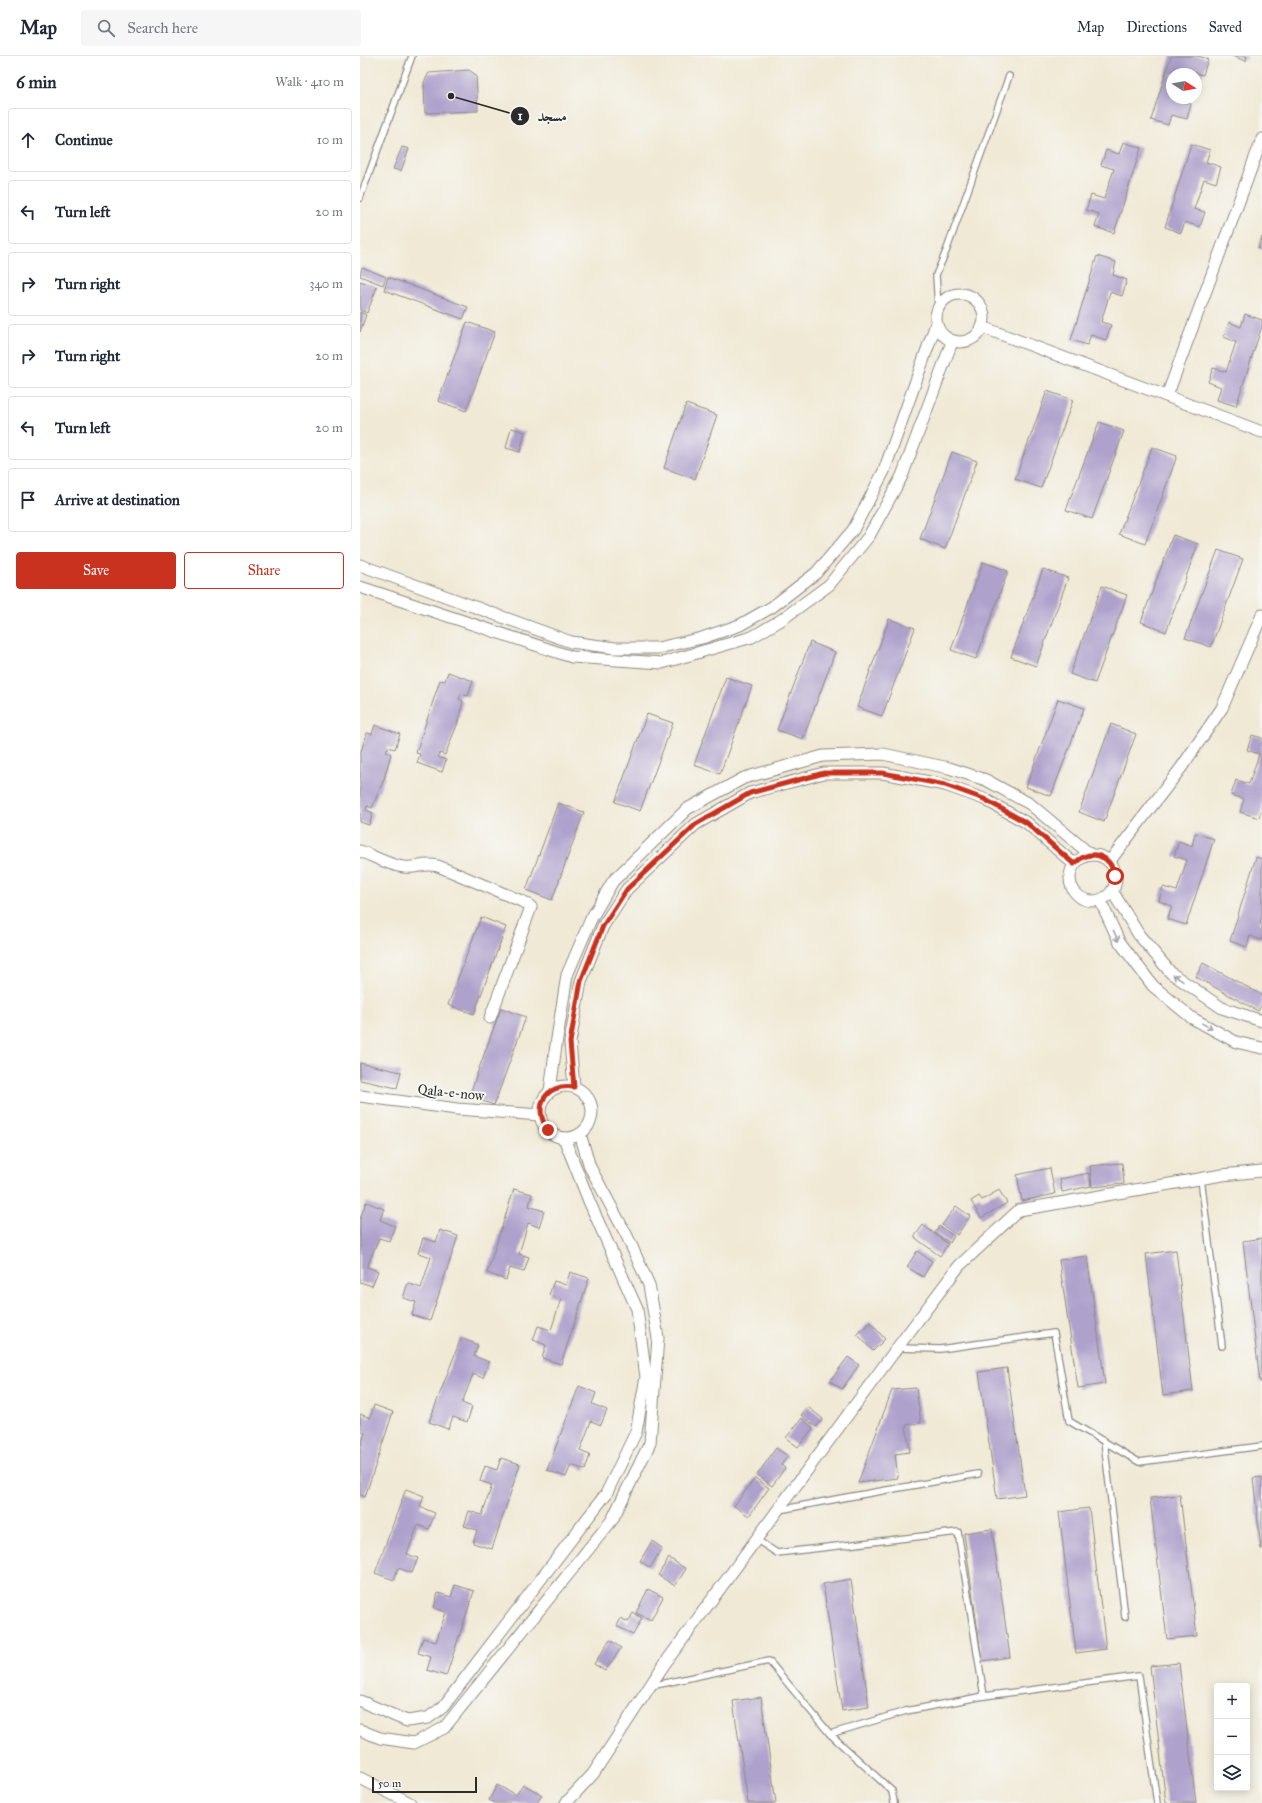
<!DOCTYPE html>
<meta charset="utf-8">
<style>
:root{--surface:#fff;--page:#f6f6f7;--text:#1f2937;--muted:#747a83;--line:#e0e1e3;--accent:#c8321e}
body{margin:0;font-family:"IM FELL Great Primer",Amiri,serif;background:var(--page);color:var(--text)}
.controls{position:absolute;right:12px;bottom:12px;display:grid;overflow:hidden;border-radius:4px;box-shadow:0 2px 10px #0003}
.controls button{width:36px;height:36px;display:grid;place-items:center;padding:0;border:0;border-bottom:1px solid var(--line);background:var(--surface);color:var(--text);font:20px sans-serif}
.compass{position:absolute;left:806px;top:12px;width:36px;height:36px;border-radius:50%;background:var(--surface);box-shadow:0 2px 10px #0003;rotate:101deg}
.scale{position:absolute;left:12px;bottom:10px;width:105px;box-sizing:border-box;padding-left:4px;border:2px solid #2b2b2b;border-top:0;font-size:11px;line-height:14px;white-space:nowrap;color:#2b2b2b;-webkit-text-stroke:3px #f6f6f2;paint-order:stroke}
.stop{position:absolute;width:12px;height:12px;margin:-9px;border:3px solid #c8321e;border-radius:50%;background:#fff}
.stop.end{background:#c8321e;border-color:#fff;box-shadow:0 1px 4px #0008}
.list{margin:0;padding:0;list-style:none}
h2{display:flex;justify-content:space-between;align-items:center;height:52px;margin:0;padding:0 16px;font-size:17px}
h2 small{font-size:13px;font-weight:400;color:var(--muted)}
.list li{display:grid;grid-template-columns:26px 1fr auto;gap:12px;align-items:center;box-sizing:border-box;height:64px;margin:0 8px 8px;padding:0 8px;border:1px solid var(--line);border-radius:4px}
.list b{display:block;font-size:15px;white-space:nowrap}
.list em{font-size:13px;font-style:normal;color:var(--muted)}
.actions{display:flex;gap:8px;padding:12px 16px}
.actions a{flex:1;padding:9px 0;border:1px solid var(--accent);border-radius:4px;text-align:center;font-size:14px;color:var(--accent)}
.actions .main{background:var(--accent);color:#fff}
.icon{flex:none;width:22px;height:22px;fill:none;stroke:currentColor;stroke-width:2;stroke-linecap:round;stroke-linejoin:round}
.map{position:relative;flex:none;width:902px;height:1747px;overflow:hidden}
header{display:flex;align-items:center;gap:24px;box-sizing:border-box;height:56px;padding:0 20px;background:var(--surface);border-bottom:1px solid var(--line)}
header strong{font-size:19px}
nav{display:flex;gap:22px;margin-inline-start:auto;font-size:14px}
.search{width:280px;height:36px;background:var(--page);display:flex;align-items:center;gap:10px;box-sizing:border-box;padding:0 14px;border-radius:4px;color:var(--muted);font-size:15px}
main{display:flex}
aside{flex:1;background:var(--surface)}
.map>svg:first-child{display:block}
.building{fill:#aea1cc}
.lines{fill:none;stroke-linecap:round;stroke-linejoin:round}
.service-casing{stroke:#8e8a80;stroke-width:8}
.minor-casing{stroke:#8e8a80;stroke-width:13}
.service{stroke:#fff;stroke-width:5.5}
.minor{stroke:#fff;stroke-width:11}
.oneway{stroke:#a0a0a0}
.route{stroke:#c8321e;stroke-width:5}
.labels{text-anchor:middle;stroke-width:4;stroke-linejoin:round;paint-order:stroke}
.street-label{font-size:14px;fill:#2b2b2b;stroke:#f6f6f2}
.leader{fill:none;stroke:#2b2b2b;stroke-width:1.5}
.callout-dot{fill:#2b2b2b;stroke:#f6f6f2;stroke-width:1.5}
.mark-label{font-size:12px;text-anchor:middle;font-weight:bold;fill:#fff}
.callout-label{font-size:15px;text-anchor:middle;font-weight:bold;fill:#2b2b2b;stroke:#f6f6f2;stroke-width:4;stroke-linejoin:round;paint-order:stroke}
</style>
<header>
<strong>Map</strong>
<div class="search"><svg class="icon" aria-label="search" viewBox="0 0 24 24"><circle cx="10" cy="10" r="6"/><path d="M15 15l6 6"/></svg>Search here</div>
<nav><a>Map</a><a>Directions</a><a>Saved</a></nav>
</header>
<main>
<aside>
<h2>6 min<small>Walk · 410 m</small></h2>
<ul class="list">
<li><svg class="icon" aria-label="ahead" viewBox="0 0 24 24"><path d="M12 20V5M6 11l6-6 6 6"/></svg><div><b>Continue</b></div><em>10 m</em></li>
<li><svg class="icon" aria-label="left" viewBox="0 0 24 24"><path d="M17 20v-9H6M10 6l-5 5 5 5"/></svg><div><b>Turn left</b></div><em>20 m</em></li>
<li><svg class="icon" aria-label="right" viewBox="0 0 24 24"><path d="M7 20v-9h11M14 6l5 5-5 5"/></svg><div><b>Turn right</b></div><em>340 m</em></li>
<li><svg class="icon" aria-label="right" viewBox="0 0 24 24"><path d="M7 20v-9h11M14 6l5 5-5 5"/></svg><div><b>Turn right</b></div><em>20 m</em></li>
<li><svg class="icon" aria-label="left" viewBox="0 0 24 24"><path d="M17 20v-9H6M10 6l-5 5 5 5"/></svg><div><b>Turn left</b></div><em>20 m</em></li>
<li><svg class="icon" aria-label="arrive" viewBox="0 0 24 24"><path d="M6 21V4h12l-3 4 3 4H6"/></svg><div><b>Arrive at destination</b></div></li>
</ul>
<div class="actions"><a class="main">Save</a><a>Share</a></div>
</aside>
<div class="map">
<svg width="902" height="1747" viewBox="0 0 902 1747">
<rect width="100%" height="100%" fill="#f6f6f2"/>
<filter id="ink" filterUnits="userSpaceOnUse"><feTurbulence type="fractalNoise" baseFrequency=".025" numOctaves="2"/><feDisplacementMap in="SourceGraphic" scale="8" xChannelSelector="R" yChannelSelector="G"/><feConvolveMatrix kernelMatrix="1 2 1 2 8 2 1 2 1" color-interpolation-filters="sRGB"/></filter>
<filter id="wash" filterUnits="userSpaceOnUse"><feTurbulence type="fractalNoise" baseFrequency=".012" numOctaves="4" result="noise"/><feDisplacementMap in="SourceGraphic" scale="16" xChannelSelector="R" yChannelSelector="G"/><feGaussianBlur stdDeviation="0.9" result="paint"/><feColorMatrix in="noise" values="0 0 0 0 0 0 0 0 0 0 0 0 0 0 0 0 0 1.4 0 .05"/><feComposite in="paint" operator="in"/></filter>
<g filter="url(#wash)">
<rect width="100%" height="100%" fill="#f0e9d5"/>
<g id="blocks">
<g class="building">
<path d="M811,0H838L848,3L843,19L830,15V18H812V42H822L821,45L831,48L827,63L811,59L808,69L791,64Z"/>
<path d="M872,0H887L886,5Z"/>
<path d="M109,14L116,19L118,55L65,57L64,26L69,17Z"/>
<path d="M763,86L781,92L754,177L735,171L739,158L726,154L731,139L744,143L754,113L741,109L746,94L759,98Z"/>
<path d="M831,88L850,94L846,106L861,111L856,127L844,123L834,153L845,156L840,171L825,166L821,177L805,171Z"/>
<path d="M42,91L49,93L41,115L33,113Z"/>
<path d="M902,181V194L898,192Z"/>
<path d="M737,200L756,206L753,219L767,224L762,240L750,236L741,266L751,269L746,284L731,279L727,289L711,284Z"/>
<path d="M2,211L26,221L23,229L0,220Z"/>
<path d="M28,221L108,251L103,263L24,234Z"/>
<path d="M0,225L17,231L7,257L0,254Z"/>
<path d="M0,256L6,259L0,276Z"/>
<path d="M885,258L902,264V270L876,350L857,344L861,331L848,326L853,312L866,316L876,286L864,281L869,266L881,271Z"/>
<path d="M107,266L135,276L106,355L78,345Z"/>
<path d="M687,335L713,344L681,432L655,423Z"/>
<path d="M326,348L357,359L335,423L304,412Z"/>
<path d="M739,366L764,375L732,463L706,454Z"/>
<path d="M151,372L165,376L160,396L146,392Z"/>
<path d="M792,391L817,400L785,488L759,478Z"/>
<path d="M592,396L617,405L585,493L560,483Z"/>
<path d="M813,479L838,488L806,576L781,566Z"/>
<path d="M858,494L883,503L851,591L825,582Z"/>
<path d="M623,506L648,515L616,603L591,594Z"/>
<path d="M683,513L708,522L676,610L651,601Z"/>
<path d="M742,530L767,539L735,627L710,618Z"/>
<path d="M529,563L555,572L522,660L497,651Z"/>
<path d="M450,586L475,596L443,683L417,674Z"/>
<path d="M88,616L113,625L108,640L101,638L99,643L103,645L97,669L85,699L80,697L78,701L86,704L82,716L57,707L60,698L56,697L80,624L85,625Z"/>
<path d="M366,621L392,630L360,718L334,709Z"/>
<path d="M698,643L724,652L691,740L666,731Z"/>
<path d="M287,658L313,667L280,755L255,746Z"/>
<path d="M751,668L776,678L744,766L719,756Z"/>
<path d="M15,669L40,678L35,693L28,691L26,696L31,698L24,723L12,752L7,750L6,754L13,757L9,769L0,766V698L7,677L12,678Z"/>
<path d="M892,679L902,682V753L899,762L880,756L884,743L871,739L876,724L889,728L899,698L887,694Z"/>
<path d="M198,747L224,756L192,844L166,834Z"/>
<path d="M835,777L854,783L826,869L807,863L812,850L799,845L803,831L817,835L827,804L814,800L819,785L832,790Z"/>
<path d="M896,801L902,803V860L900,867L902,868V884L890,880L887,891L870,885Z"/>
<path d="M121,861L146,871L114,958L88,949Z"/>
<path d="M843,907L902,939V948L898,955L836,921Z"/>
<path d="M141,952L166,961L134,1049L109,1040Z"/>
<path d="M0,1007L41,1016L37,1032L0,1024Z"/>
<path d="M762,1107L764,1128L732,1131L730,1110Z"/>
<path d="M690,1112L695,1138L662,1145L657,1119Z"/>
<path d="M729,1117L731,1130L702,1136L700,1123Z"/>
<path d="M154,1133L172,1138L169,1150L184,1155L179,1171L168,1167L159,1198L169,1201L164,1216L150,1212L146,1224L127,1217Z"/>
<path d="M639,1134L647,1147L621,1162L611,1145L619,1140L622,1144Z"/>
<path d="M6,1146L24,1153L20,1164L35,1170L29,1185L19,1182L7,1211L18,1215L12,1230L0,1226V1163Z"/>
<path d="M596,1150L610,1160L597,1179L582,1169Z"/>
<path d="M563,1169L588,1188L580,1200L554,1181Z"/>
<path d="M579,1170L594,1180L590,1187L575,1177Z"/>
<path d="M80,1174L98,1180L70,1265L52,1259L56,1246L43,1242L48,1227L61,1232L71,1201L58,1197L63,1182L76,1186Z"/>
<path d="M902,1182V1325L900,1326L883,1185Z"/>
<path d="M816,1194L833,1335L803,1339L786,1198Z"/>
<path d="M557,1195L572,1205L563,1221L547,1211Z"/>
<path d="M727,1200L745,1328L718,1332L699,1204Z"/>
<path d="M210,1216L229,1222L201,1308L182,1302L186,1289L173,1284L178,1270L191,1274L201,1243L189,1239L194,1225L206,1229Z"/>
<path d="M510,1266L525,1283L513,1295L497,1278Z"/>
<path d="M101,1282L118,1289L114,1300L129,1306L123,1322L113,1318L102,1347L112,1351L107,1366L93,1361L88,1373L69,1366Z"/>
<path d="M488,1301L499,1309L482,1333L470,1325Z"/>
<path d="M647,1312L665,1439L637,1443L619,1316Z"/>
<path d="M219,1330L236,1337L232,1348L247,1354L241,1369L231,1365L220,1395L230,1399L225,1414L211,1409L206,1421L187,1414Z"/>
<path d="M556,1332L561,1367L546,1369L550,1396L535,1398L538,1422L498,1427L532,1334Z"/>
<path d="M14,1349L33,1356L5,1441L0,1439V1392L5,1377L0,1375V1358L10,1362Z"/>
<path d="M448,1351L463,1363L456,1371L441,1359Z"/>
<path d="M442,1362L453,1372L438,1391L426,1382Z"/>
<path d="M416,1392L428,1400L421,1409L425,1412L412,1430L397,1419Z"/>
<path d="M141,1402L160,1408L132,1493L113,1487L117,1474L104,1470L109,1455L122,1459L132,1429L120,1425L125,1410L137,1414Z"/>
<path d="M902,1421V1493H901L893,1422Z"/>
<path d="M395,1422L409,1432L389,1460L374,1450Z"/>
<path d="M46,1433L64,1440L60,1451L75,1457L69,1473L58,1469L47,1498L58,1502L52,1517L38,1512L34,1524L15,1517Z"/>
<path d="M820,1439L837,1580L807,1583L790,1442Z"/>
<path d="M729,1452L746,1593L716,1597L699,1456Z"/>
<path d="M632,1473L650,1601L622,1605L604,1477Z"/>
<path d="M292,1485L302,1492L290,1512L280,1505Z"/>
<path d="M309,1502L326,1513L315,1530L298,1519Z"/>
<path d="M491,1523L509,1651L482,1655L463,1528Z"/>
<path d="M95,1529L114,1535L86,1620L67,1614L71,1601L58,1597L63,1582L76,1586L86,1556L74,1552L78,1537L91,1541Z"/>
<path d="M288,1533L303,1541L291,1564L276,1557Z"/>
<path d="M273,1557L282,1562L273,1579L257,1570L261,1562L268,1566Z"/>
<path d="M250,1584L261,1592L245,1615L234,1608Z"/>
<path d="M819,1607L836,1747H806L790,1610Z"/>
<path d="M401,1641L416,1747H388L373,1645Z"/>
<path d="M163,1728L182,1739L177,1747H135L129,1744L137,1729L156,1739Z"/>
</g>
</g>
</g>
<g filter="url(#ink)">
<use href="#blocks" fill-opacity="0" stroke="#8e8a80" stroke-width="1"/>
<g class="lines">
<g class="service-casing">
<g id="service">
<path d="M0,142L52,0"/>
<path d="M578,252L576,219L587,193L649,20"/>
<path d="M841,1123L862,1290"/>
<path d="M537,1292L580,1293L694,1277L709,1365L779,1406L902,1390"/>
<path d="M744,1385L765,1561"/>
<path d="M419,1454L482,1442L618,1418"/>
<path d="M397,1484L417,1497L598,1476L624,1640"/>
<path d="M291,1630L409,1605L470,1678L532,1735L534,1747"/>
<path d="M470,1678L546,1655L624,1640L779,1620L797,1747"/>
</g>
</g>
<g class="minor-casing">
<g id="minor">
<circle cx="600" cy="262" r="24"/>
<path d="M622,271L902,376"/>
<path d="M807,340L902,83"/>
<path d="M0,509L211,586L255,592H298L342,582L380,569L412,551L456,517L493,474L524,415L576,268"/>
<path d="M0,531L212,601L302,607L392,581L421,564L469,529L509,480L542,420L592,286"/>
<path d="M0,795C13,800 31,810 44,811C58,813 62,806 78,810L166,847L171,851L130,962"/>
<circle cx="733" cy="822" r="23"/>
<path d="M749,806L821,712L862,652L902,559"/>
<path d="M752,835L779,879L811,917L862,952L902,965"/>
<path d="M740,844L759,885L793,930L832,962L876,986L902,992"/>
<circle cx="206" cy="1056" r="26"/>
<path d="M214,1031L210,986L221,925L243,870L267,833L336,768L390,737L464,717H523L585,729L624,743L667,767L714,808"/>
<path d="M190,1035L196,989L207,919L231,863L253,825L327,753L384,722L463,700L523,698L589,712L626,724L670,748L731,799"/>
<path d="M0,1040L97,1053L180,1059"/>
<path d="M0,1645L47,1665L68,1662L83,1651L246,1438L276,1376L286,1321L277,1253L229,1145L204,1082"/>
<path d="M0,1674L20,1682L54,1687L84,1672L252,1464L290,1387L298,1282L289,1229L267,1180L230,1111L220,1078"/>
<path d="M0,1722L50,1747"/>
<path d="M206,1747L233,1718L303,1610L537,1292L599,1210L659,1154L862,1119L902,1115"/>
</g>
</g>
<use href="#service" class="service"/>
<use href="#minor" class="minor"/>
</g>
<defs><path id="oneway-shaft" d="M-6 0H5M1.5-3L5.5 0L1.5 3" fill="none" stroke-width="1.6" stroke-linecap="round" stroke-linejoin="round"/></defs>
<g class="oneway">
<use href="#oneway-shaft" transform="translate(756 880) rotate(65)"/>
<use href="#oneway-shaft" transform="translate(818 922) rotate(-146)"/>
<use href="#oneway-shaft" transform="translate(847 970) rotate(29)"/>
</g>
</g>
<g class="lines" filter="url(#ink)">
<path class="route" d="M188,1074C172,1051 185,1027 214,1031L210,986L221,925L243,870L267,833L336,768L390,737L464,717H523L585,729L624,743L667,767L714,808C730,792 750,798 755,820"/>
</g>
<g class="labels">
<g class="street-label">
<text transform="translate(91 1036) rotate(6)" y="5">Qala-e-now</text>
</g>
</g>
<path class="leader" d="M91 40L160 60"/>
<g class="callout-dot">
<circle cx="91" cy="40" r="4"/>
<circle cx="160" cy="60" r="10"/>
</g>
<g class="mark-label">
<text x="160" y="64">1</text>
</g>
<g class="callout-label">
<text x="192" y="65">مسجد</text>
</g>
</svg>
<div class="controls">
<button>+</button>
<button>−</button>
<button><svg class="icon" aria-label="layers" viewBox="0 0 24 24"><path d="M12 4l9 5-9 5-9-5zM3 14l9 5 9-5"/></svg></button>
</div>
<svg class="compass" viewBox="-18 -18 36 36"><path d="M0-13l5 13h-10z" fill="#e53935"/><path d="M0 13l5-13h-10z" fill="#747a83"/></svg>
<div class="scale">50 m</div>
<div class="stop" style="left:755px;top:820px"></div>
<div class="stop end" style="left:188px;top:1074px"></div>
</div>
</main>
